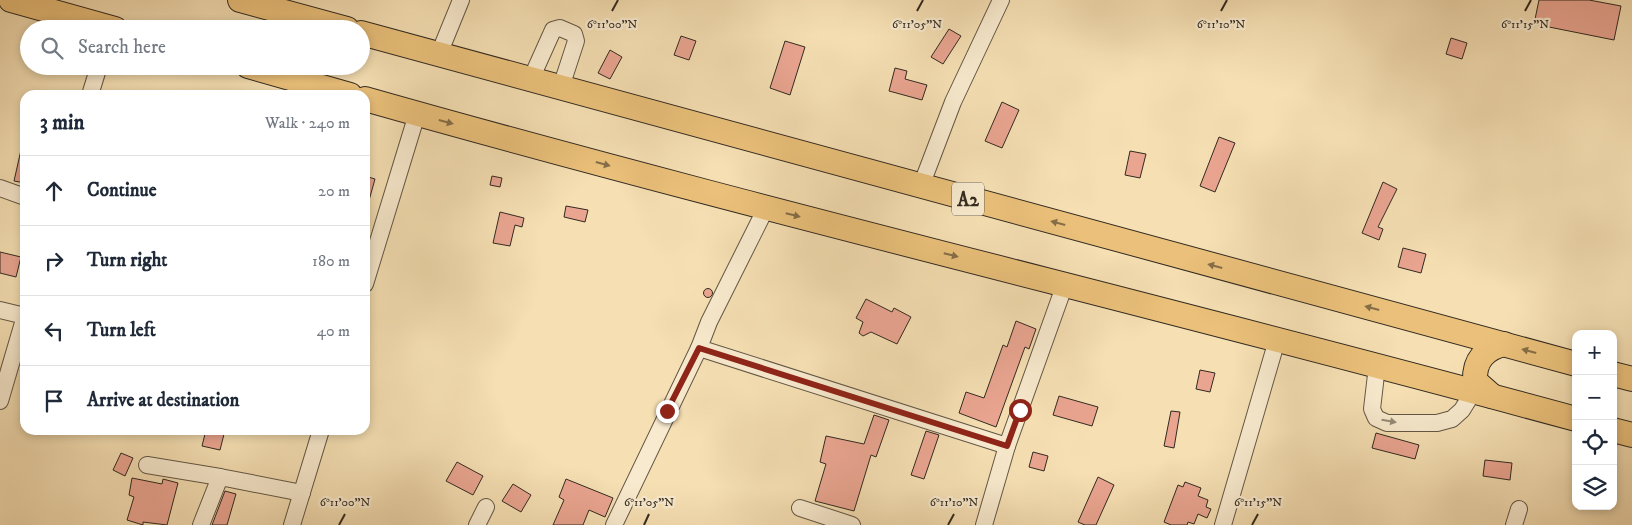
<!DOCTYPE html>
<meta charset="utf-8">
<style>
:root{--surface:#fff;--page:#f2f2f3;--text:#1f2937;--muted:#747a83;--line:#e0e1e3}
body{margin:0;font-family:"IM FELL DW Pica",serif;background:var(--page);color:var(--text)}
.controls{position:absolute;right:15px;bottom:15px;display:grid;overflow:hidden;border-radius:10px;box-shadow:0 2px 8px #0003}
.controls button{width:45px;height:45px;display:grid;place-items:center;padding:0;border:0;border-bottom:1px solid var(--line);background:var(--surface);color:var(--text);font:25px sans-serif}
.stop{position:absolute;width:15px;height:15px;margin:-11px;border:4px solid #8f2418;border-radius:50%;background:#fff}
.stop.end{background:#8f2418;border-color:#fff;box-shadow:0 1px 5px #0008}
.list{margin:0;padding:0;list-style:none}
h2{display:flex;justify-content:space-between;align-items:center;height:65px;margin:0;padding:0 20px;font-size:21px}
h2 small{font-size:16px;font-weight:400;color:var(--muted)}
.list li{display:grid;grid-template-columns:32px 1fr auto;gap:15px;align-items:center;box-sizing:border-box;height:70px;padding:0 20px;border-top:1px solid var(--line)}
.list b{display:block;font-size:19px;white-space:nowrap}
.list em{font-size:16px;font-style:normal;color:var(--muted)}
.icon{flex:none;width:28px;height:28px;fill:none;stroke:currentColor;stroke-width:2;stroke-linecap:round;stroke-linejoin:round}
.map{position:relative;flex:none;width:1632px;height:525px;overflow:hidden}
.search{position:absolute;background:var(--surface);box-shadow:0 2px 8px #0003;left:20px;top:20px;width:350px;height:55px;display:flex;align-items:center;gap:12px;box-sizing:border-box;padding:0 18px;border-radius:28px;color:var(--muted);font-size:19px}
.panel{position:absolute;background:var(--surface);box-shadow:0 2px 8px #0003;left:20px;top:90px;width:350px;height:345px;border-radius:15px}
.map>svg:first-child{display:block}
.building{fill:#eaa591;stroke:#322a20}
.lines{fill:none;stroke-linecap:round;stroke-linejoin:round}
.minor-casing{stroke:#635745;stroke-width:18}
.highway-casing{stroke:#322a20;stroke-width:26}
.minor{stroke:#f8eace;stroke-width:16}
.highway{stroke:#eac07a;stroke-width:24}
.oneway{fill:#856e48}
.oneway2{fill:#958a77}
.route{stroke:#8f2418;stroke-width:6}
.ticks{fill:none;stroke:#322a20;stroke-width:2}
.labels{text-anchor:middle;stroke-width:4.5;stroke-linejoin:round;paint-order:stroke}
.shield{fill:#f8eace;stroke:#6d6454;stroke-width:1}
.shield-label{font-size:19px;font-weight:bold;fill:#322a20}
.ticks-label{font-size:12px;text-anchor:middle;fill:#322a20;stroke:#f8eace;stroke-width:4.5;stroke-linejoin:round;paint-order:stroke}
</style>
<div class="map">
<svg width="1632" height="525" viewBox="0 0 1632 525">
<rect width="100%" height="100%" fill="#f5dfb3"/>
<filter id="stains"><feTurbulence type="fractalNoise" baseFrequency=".004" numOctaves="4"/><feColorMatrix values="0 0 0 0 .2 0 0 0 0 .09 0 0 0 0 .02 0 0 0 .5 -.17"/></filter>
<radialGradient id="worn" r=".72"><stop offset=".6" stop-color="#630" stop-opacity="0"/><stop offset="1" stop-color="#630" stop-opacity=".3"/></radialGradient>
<g class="building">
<path d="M1539,0H1589L1621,6L1614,40L1534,24Z"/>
<path d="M949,29L961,36L943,64L931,57Z"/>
<path d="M681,36L696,41L689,60L674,55Z"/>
<path d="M1451,38L1467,43L1462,59L1446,54Z"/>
<path d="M785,41L805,47L790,95L770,88Z"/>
<path d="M610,50L622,57L610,79L598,73Z"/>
<path d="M895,68L907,71L905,79L927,85L922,100L889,91Z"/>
<path d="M1002,102L1019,110L1002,148L985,141Z"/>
<path d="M1219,137L1235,143L1215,192L1200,186Z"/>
<path d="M21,150L25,151V183L14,181Z"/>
<path d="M1130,151L1146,154L1140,178L1125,175Z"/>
<path d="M365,176L375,179L368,204L365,203Z"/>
<path d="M492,176L502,178L500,187L490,185Z"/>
<path d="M1383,182L1397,189L1378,227L1383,229L1379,240L1362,233Z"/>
<path d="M566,206L588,210L585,222L564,217Z"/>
<path d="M500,212L524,218L522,227L515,225L510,246L493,243Z"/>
<path d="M1403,248L1426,254L1421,273L1398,267Z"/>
<path d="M0,252L21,257L16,277L0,273Z"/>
<circle cx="708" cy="293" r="4.5"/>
<path d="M866,299L892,312L894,308L911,317L897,344L871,332L863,336L859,333L863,322L856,318Z"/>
<path d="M1016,321L1036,329L1029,349L1025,347L996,427L959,413L966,392L984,398L1003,345L1007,347Z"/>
<path d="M1200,370L1215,373L1210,392L1196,389Z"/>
<path d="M1059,396L1098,407L1092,426L1053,415Z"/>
<path d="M1171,411L1180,412L1174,448L1164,446Z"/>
<path d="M874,415L889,420L876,457L871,455L854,511L815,501L826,464L820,462L826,436L864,444Z"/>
<path d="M206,430H225L220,450L202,446Z"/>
<path d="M926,431L939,435L924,479L911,475Z"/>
<path d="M1376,433L1419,445L1415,459L1372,448Z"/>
<path d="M1033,452L1048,456L1044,471L1029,467Z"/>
<path d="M121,453L133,458L125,476L113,470Z"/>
<path d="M1485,460L1512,463L1510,480L1483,476Z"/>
<path d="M457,462L483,476L473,495L446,481Z"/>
<path d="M1098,477L1114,485L1096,525H1085L1078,522Z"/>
<path d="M132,478L162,484L163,479L178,483L167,525L143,522V525L127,520L134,497L129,495Z"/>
<path d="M566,479L613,498L605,517L589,510L583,525H553L564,500L559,497Z"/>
<path d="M1185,482L1201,488L1198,496L1208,500L1206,507L1211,509L1207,518L1198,514L1194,524L1188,522L1187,525H1171L1164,522L1178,485L1183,487Z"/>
<path d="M513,484L531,495L521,512L502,501Z"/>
<path d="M225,491L236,494L227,525H212Z"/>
</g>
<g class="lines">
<g class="minor-casing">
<g id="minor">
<path d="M439,54L461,0"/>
<path d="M531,79L553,30L560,28L574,34L576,41L561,87"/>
<path d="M90,95L99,66"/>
<path d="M921,186L953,102L1001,0"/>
<path d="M0,188L25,197"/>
<path d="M766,208L709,322L699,348L1007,446"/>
<path d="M365,284L417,114"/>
<path d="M0,310L25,316"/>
<path d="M1377,366L1372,409L1376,418L1387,423H1437L1452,419L1462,410L1473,392"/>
<path d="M0,401L25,316"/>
<path d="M147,465L220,477"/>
<path d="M800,508L852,525"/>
<path d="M201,525L220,477L302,493"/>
<path d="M292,525L321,430"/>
<path d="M477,525L486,507"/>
<path d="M614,525L699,348"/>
<path d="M984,525L1007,446L1065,284"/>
<path d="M1223,525L1277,340"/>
<path d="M1514,525L1519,509"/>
</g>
</g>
<g class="highway-casing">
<g id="highway">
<path d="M11,0L115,29"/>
<path d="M240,0L347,29"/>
<path d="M361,33L1576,364"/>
<path d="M248,66L350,95"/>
<path d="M365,99C767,213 1173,309 1576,419"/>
<path d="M1613,374L1632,379"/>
<path d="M1492,396L1475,381C1474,360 1485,349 1504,344"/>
<path d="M1613,430L1632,435"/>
</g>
</g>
<use href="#minor" class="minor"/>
<use href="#highway" class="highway"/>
</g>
<defs><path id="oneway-solid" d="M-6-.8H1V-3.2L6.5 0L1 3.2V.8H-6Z" transform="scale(1.25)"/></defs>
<g class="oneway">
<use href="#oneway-solid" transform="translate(446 122) rotate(15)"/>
<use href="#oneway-solid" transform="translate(603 164) rotate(15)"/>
<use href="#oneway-solid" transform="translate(793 215) rotate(14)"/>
<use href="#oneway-solid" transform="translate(1058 223) rotate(-165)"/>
<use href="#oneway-solid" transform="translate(951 255) rotate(14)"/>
<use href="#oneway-solid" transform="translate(1215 266) rotate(-165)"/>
<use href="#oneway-solid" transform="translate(1372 308) rotate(-165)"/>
<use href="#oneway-solid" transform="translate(1529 351) rotate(-165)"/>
</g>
<use class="oneway2" href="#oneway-solid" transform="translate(1389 421) rotate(10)"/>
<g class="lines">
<path class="route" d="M667,411L699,348L1007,446L1020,410"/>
</g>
<path class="ticks" d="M612,11L618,0M917,11L923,0M1221,11L1227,0M1525,11L1531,0M339,525L345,514M644,525L649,514M948,525L954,514M1252,525L1258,514"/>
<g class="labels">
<rect class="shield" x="952" y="182.5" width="32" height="33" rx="4"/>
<g class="shield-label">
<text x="968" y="206">A2</text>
</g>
</g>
<g class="ticks-label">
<text x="612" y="28">6°11'00"N</text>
<text x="917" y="28">6°11'05"N</text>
<text x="1221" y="28">6°11'10"N</text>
<text x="1525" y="28">6°11'15"N</text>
<text x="345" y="506">6°11'00"N</text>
<text x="649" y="506">6°11'05"N</text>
<text x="954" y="506">6°11'10"N</text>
<text x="1258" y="506">6°11'15"N</text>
</g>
<rect width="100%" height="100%" filter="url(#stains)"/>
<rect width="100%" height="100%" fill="url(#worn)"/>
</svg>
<div class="controls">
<button>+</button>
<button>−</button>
<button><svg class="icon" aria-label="locate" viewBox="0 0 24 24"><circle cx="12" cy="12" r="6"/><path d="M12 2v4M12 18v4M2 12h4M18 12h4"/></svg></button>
<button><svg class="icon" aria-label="layers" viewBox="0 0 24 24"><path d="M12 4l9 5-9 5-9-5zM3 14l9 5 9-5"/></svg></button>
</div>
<div class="stop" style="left:1020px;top:410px"></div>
<div class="stop end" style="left:667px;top:411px"></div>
<div class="search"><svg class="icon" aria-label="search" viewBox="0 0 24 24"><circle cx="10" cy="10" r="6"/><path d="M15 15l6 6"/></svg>Search here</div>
<section class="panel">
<h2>3 min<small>Walk · 240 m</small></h2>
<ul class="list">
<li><svg class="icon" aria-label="ahead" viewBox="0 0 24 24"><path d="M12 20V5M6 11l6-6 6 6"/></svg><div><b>Continue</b></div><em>20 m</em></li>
<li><svg class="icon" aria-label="right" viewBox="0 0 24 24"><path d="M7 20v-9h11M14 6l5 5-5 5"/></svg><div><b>Turn right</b></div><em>180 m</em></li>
<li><svg class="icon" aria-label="left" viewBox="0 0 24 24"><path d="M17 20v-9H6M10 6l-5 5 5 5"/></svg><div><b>Turn left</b></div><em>40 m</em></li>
<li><svg class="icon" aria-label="arrive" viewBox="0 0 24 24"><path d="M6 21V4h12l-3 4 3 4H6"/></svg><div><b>Arrive at destination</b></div></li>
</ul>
</section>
</div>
